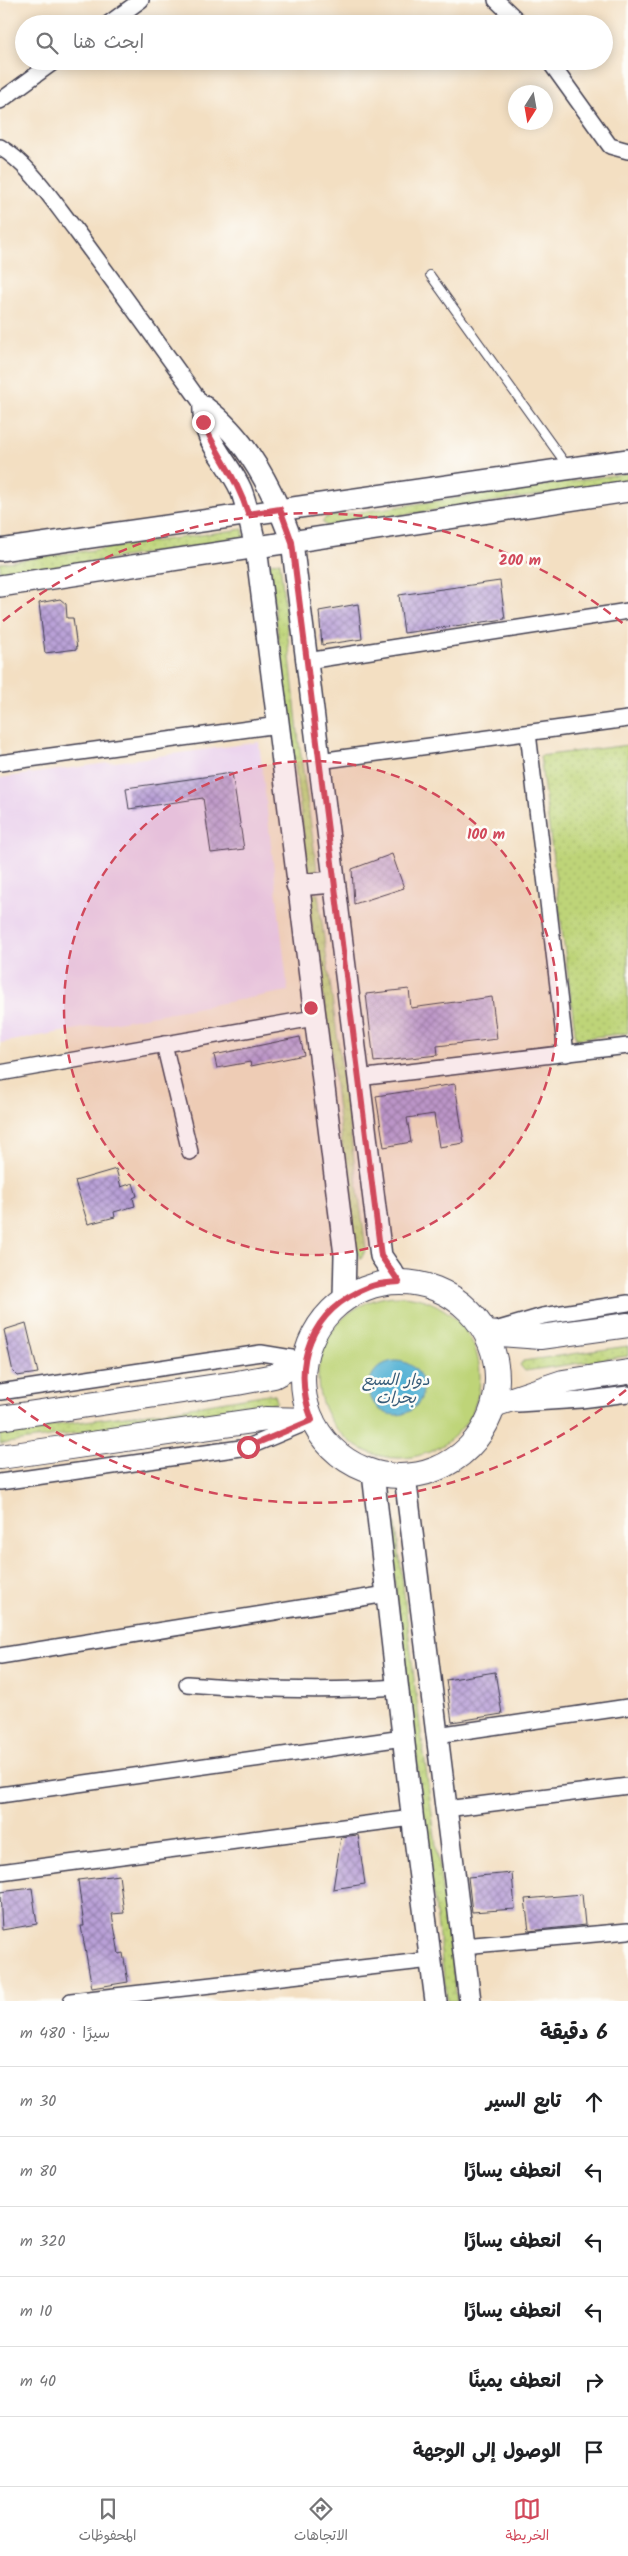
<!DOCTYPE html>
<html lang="ar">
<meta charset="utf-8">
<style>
:root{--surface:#fff;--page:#f6f6f6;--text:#202124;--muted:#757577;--line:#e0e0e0;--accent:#d1495b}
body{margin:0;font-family:Kalam,"Playpen Sans Arabic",sans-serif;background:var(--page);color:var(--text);direction:rtl}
.compass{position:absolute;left:508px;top:85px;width:45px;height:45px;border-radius:50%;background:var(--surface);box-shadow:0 2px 12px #0003;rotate:191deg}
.stop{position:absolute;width:15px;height:15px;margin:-11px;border:4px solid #d1495b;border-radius:50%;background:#fff}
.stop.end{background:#d1495b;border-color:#fff;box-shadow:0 1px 5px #0008}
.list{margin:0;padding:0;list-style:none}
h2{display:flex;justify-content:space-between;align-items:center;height:65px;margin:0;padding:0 20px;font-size:21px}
h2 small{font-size:16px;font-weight:400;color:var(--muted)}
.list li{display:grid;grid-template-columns:32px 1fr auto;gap:15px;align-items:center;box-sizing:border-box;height:70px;padding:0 20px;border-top:1px solid var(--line)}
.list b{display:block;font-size:19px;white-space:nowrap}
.list em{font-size:16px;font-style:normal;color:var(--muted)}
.icon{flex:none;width:28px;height:28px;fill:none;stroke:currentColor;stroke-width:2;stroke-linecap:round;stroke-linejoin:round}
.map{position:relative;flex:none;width:628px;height:2001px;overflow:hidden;direction:ltr}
.search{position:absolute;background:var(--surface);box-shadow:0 2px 12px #0003;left:15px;right:15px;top:15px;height:55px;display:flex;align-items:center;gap:12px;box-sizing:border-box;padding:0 18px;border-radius:28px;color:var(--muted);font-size:19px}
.sheet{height:485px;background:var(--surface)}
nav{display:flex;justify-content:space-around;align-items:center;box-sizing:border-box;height:70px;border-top:1px solid var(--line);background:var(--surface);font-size:14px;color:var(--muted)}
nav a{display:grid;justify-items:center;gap:2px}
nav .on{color:var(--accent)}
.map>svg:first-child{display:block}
.built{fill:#ead1ed}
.grass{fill:url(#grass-dots);stroke:#707b5a}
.garden{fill:#bed478;stroke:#707b5a}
.water{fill:#57b3d5;stroke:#3c6a88}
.building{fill:url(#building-cross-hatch)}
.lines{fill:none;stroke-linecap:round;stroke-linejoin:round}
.lane-casing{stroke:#413e4f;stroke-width:10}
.street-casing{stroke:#413e4f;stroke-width:18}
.secondary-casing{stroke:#413e4f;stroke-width:24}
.primary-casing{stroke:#413e4f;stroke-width:26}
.lane{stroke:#fff;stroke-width:8}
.street{stroke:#fff;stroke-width:15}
.secondary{stroke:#fff;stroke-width:21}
.primary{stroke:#fff;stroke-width:24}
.route{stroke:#d1495b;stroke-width:6}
.ring{fill:none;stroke:#d1495b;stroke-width:2.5;stroke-dasharray:9 6}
.labels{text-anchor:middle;stroke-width:5;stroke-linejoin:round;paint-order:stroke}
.water-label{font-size:16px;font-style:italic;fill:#375c79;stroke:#fdfcf7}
.centre{fill:#d1495b;stroke:#fdfcf7;stroke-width:2.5}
.ring-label{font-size:15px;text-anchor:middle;font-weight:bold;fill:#d1495b;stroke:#fdfcf7;stroke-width:5;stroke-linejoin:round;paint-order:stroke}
</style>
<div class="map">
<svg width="628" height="2001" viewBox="0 0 628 2001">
<defs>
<pattern id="grass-dots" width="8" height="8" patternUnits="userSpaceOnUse" patternTransform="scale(1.25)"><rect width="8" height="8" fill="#bed478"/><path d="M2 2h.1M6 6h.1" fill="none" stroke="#a3b669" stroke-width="1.8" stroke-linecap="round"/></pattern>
<pattern id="building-cross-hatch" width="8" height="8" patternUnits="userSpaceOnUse" patternTransform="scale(1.25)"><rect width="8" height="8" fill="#b9a0d7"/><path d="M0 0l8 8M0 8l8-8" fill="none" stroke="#9682b0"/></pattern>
</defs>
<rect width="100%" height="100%" fill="#fdfcf7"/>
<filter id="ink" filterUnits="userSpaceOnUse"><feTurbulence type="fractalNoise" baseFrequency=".02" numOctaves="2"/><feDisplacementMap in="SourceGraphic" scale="10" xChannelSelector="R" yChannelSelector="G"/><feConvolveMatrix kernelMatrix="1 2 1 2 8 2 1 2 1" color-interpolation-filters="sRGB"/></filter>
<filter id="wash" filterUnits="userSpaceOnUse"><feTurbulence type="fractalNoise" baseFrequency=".0096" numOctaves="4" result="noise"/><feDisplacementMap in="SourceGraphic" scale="20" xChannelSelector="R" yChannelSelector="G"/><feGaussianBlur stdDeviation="1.12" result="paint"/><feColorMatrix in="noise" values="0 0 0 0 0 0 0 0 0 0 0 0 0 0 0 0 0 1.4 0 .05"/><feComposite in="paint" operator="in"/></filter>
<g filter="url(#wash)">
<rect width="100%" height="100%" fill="#f3dfc2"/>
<path class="built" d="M259,742L288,991L0,1043V778Z"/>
<g class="grass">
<path d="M628,473V482L327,526L322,522L326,517Z"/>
<path d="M243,529L245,539L0,575V563Z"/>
<path d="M280,562L299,742L318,876L309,877L269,563Z"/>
<path d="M628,745V1033L576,1039L540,756Z"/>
<path d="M307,894H318L366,1249L361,1259L354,1247L328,1026Z"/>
<path d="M628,1346V1356L525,1371L520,1365L523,1361Z"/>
<path d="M268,1394L275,1395L277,1402L270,1406L0,1444V1432L172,1410Z"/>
<path d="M391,1521L394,1522L396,1526L415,1687L457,2001H447L388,1528Z"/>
</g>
<circle class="garden" cx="399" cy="1377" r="81"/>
<circle class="water" cx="396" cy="1388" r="27"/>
<g id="blocks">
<g class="building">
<path d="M500,581L505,619L404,633L399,595Z"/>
<path d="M60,599L66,604L67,618H73L77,649L45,653L39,603Z"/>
<path d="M358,604L362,639L322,645L319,611Z"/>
<path d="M232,773L244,849L211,853L203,798L129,809L126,788Z"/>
<path d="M392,854L404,888L354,904L352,869Z"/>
<path d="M409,989L411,1008L492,997L497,1039L437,1046L438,1055L374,1062L366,994Z"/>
<path d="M300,1037L304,1055L251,1066L250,1062L217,1068L214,1055Z"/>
<path d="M455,1084L464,1143L439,1147L434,1114L407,1118L411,1142L384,1147L376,1096Z"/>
<path d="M116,1169L121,1187L133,1183L137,1196L133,1198L135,1206L114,1212L115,1217L88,1224L75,1181Z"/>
<path d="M26,1323L38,1373L17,1376L13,1372L4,1330Z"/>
<path d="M495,1672L502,1714L452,1722L446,1680Z"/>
<path d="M358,1835L365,1884L333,1889L341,1837Z"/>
<path d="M512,1873L515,1909L472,1912L468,1877Z"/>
<path d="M119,1875L124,1913L112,1914L119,1954L123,1953L128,1982L92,1988L81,1926H84L78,1880Z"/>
<path d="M32,1888L37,1924L2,1930L0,1892Z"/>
<path d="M582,1894L585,1925L529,1931L525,1899Z"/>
</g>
</g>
</g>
<g filter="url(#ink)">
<use href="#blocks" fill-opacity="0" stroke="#413e4f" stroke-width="1"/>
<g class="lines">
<g class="lane-casing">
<path id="lane" d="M430,275L568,467"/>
</g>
<g class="street-casing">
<g id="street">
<path d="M496,0L521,24"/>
<path d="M108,24L141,0"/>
<path d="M549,61L610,146L628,151"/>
<path d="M0,101L55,61"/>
<path d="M0,147C31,166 52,200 74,228C118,287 161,347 204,407"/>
<path d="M307,661L628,611"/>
<path d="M528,733L566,1054"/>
<path d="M319,761L628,719"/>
<path d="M0,763L278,725"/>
<path d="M164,1044L190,1152"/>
<path d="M0,1073L314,1018"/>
<path d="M358,1078L628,1046"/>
<path d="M499,1329L543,1316L628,1303"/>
<path d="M0,1392L261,1353L304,1360"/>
<path d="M518,1404L581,1400L628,1394"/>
<path d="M0,1482L248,1447L303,1424"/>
<path d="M0,1656L387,1594"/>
<path d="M187,1684C259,1690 326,1692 397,1687"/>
<path d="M437,1735L628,1707"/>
<path d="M0,1795L403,1738"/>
<path d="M446,1809L628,1786"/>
<path d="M0,1872L412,1818"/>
<path d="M463,1946L628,1931"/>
<path d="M71,2001L431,1960"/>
</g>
</g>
<g class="secondary-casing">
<g id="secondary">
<path d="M204,407C248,439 274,492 292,542L381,1256L399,1282"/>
<path d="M204,407C202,442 228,460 241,490C248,508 251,529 256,547L345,1255L344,1299"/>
<path d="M0,550L628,460"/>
<path d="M0,586L628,491"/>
<path d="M297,885L334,882"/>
<path d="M373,1473L414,1831L436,2001"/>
<path d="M405,1476L470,2001"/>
</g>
</g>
<g class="primary-casing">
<g id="primary">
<circle cx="400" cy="1379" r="97"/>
<path d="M486,1333L541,1337L628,1325"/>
<path d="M494,1405L563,1382L628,1372"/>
<path d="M0,1418L237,1383L274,1376L304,1360"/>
<path d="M0,1457L266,1419L312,1420"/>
</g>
</g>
<use href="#lane" class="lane"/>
<use href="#street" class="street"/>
<use href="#secondary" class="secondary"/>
<use href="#primary" class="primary"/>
</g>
</g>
<g class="lines" filter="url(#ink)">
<path class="route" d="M203,422C217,456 237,477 248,514L280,509L292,542L381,1256L399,1282C389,1283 378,1283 369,1287C310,1310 291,1364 312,1420L248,1447"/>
</g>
<circle cx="311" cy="1008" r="247" fill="#d1495b" fill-opacity=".12"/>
<g class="ring">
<circle cx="311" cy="1008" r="247"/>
<path d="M626 1390A495 495 0 0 1 3 1395M3 621A495 495 0 0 1 626 626"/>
</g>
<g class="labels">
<g class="water-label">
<text x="396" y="1385">دوار السبع<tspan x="396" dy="18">بحرات</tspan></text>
</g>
</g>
<circle cx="311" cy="1008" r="8" class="centre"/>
<g class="ring-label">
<text x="520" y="565">200 m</text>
<text x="486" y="839">100 m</text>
</g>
</svg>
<svg class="compass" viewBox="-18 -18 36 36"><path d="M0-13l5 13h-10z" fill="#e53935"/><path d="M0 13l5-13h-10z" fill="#757577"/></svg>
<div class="stop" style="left:248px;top:1447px"></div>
<div class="stop end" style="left:203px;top:422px"></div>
<div class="search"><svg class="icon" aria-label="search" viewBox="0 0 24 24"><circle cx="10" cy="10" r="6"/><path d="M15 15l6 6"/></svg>ابحث هنا</div>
</div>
<section class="sheet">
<h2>6 دقيقة<small>سيرًا · 480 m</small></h2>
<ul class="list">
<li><svg class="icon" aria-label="ahead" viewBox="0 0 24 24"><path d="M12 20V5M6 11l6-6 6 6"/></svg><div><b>تابع السير</b></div><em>30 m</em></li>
<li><svg class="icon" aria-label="left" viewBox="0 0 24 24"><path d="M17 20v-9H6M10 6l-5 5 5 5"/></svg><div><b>انعطف يسارًا</b></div><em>80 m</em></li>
<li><svg class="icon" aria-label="left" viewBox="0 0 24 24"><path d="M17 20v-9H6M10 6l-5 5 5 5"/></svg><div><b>انعطف يسارًا</b></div><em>320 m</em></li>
<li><svg class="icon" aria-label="left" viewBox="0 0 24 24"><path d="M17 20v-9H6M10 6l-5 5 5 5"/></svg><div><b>انعطف يسارًا</b></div><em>10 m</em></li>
<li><svg class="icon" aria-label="right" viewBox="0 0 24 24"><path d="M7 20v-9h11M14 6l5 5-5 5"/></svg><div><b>انعطف يمينًا</b></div><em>40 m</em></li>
<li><svg class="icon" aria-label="arrive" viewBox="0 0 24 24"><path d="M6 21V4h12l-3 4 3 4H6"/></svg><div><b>الوصول إلى الوجهة</b></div></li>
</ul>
</section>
<nav>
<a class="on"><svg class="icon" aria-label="map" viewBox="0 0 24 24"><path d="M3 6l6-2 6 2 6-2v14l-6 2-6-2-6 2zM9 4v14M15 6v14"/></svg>الخريطة</a>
<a><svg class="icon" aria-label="directions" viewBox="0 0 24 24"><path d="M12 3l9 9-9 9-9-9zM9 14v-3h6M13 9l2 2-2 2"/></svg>الاتجاهات</a>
<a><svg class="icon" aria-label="saved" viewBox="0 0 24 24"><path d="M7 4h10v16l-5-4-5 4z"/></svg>المحفوظات</a>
</nav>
